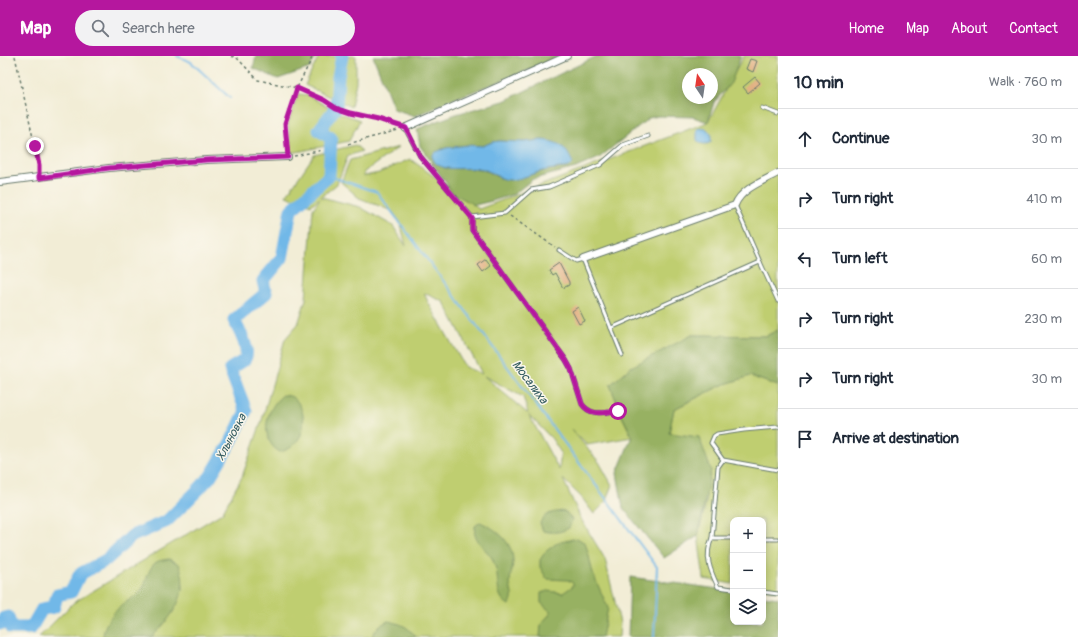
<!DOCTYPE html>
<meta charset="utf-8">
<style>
:root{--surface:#fff;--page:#f2f2f3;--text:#1f2937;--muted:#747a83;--line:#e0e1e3;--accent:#b5179e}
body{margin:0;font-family:Pangolin,sans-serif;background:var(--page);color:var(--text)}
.controls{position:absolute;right:12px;bottom:12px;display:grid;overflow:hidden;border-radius:8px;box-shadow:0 2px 10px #0003}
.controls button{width:36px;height:36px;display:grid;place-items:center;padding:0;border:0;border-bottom:1px solid var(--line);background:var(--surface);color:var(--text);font:20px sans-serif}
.compass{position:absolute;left:682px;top:12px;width:36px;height:36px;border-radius:50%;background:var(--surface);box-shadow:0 2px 10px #0003;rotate:347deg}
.stop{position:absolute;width:12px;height:12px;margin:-9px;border:3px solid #b5179e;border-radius:50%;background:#fff}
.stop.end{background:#b5179e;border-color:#fff;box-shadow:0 1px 4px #0008}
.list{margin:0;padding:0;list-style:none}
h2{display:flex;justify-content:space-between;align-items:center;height:52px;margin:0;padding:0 16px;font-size:17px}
h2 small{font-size:13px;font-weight:400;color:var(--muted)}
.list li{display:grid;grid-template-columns:26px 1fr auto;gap:12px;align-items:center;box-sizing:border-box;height:60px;padding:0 16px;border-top:1px solid var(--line)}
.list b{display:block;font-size:15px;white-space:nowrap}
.list em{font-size:13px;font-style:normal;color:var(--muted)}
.icon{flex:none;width:22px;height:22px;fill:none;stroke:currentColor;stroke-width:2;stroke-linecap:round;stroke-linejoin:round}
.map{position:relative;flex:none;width:778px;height:581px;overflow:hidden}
header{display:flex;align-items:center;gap:24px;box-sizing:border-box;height:56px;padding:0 20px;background:var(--accent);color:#fff}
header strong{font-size:19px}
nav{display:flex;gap:22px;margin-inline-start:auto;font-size:14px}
.search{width:280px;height:36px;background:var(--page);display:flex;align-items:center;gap:10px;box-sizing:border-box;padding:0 14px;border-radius:22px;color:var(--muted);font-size:15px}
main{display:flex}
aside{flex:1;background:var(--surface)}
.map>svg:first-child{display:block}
.green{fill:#bfce70;stroke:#6f8652;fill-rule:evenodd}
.forest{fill:#97b162;stroke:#5b774b;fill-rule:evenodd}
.water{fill:#71b8e8;stroke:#487a8e}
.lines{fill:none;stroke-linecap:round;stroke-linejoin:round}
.stream{stroke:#71b8e8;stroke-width:2}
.river{stroke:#71b8e8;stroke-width:13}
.building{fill:#e2b183}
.lane-casing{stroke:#697b6d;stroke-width:5}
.street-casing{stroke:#697b6d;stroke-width:8}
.path{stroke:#697b6d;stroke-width:1.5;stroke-dasharray:3 3;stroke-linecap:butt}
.lane{stroke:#fff;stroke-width:3}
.street{stroke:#fff;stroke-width:6}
.route{stroke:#b5179e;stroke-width:5}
.labels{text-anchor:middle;stroke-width:3;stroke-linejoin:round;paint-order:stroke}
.water-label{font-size:12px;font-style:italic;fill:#345c61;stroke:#fbf7ec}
</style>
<header>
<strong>Map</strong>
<div class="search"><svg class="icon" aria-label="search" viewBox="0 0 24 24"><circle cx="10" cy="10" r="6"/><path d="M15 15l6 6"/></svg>Search here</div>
<nav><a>Home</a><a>Map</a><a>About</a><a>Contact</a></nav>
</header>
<main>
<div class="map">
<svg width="778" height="581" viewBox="0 0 778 581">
<rect width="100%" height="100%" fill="#fbf7ec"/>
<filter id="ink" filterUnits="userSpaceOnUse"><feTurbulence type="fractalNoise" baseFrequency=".025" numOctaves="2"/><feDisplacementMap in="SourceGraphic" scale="8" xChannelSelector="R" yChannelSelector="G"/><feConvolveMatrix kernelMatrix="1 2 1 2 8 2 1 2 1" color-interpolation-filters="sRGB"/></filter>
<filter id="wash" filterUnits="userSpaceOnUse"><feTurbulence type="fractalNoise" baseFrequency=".012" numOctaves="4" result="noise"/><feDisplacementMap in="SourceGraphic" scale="16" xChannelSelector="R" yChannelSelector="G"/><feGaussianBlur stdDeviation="0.9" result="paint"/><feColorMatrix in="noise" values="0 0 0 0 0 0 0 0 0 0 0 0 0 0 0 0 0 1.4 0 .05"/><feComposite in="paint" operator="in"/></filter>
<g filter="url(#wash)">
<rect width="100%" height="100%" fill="#f2edd6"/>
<g class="green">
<path d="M319,0H356V26L351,51L305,29Z"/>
<path d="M744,0H778V274L766,280L692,279L611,329L622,360L632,381L587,389L571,373L599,406L612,429L605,447L594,458L582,442L563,423L581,463L605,503L620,567L619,581H39L73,547L222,457L242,421L262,364L285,283L298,268L306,243L313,153L320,142L311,149L286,140L314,99L355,89L362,95L348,100L337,128L321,141L360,151L393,170L406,190L400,166L392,155L359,142L341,126L350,104L399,91L364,116V120L379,117L410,103L479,153L708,66ZM424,237L444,246L482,318L465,311L428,246ZM484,320L523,341L528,357H527ZM529,359L552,383L561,397L559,414Z"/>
<path d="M298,38L308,39L334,55L360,64L349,85L292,97L288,68Z"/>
<path d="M750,320L778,330V535L763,533V464H733V528L704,523L698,480L707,442L669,377L674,353L722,329Z"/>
</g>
<g class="forest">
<path d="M256,0H316L310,12L278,23L253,12Z"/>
<path d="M373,0H559L542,9L446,46L415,60L394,53Z"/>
<path d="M597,0H741L731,27L714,46L708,66L693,61L658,60L649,62L599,102L576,112L533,123L514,138L492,145L475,149L454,138L420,90L417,73L456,58L504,45ZM688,18H712V42H688ZM542,84L567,112L547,114L520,122H500L482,113L444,112L441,93L468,89L483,90L492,86L499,85L524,86Z"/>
<path d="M778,274V330L750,320L722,329L674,353L669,377L699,381L711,414L698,480L664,502L623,452L617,417L632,380L622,360L610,329L631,311L692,279L766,280Z"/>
<path d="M283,339C286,339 290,340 292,341C305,349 307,372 298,384C294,391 287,394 280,396C258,384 266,351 283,339Z"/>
<path d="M562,455L566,456L572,464L569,472C560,477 553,477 543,475L540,467C545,457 551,457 562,455Z"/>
<path d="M480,466C497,473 514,487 513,507C512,514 510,521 510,528C511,536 515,543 509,549C494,541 500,524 495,510C494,508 493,504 492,502C487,494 478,489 475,479C474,477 475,473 475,470Z"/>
<path d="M577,482L585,487L588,496L593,518L608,552L602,581H540L541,568L550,558V555L541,547V537L547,535L563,537L573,530V527L568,524L547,523L540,511V504L545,496L557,487Z"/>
<path d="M169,503L179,508C191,537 172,561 152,581H103C103,567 115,554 126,546C131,543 137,539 141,535C147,527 147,514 155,507C159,504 164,504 169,503Z"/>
<path d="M630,521L733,535V566H763V540L778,542V581H628Z"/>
<path d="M388,565C402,568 407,570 416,581H371L379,570Z"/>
</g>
<g class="water">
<path d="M700,72L707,73L711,78V86C707,89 700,89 697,84V73Z"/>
<path d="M542,84C560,86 565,90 573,107C570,112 565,112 559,112C555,113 551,113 547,114C534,116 522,124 509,124C498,123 491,114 481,113C466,110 436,119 432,100L436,96L446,92L468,89L483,90L492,86L499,85L524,86Z"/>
</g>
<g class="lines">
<g class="stream">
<path d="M177,0L191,6L230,42"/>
<path d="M329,120L377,136L657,511L654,581"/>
</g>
<path class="river" d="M0,568L4,562L8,561L11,572H31L42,553L54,551L57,539L71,536L80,518L106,504L132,480L167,465L197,435L210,421L231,386L246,355L230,313C234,310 241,307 244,304C252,294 238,273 234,264L266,237L263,225L282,202L291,154L329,120L331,82L319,74L336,51L338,21L342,0"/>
</g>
<g id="blocks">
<g class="building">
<path d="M750,3L757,5L753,16L746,13Z"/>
<path d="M755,21L760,27L748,37L743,31Z"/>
<path d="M486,203L491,210L483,216L478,209Z"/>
<path d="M559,207L569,226V229L563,232L555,217L552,219L549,214Z"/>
<path d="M578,251L585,265L579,268L572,255Z"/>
</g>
</g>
</g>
<g filter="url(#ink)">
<use href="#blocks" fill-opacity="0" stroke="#697b6d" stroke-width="1"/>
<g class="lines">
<g class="lane-casing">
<g id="lane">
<path d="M762,52L778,58"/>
<path d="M405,72L420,100L472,161L505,157L531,134L549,131L600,109L623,89L648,80"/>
<path d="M472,161V174L566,304L571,313L582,348C591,361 604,356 618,355"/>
<path d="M559,194L576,205L583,203L622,299"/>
<path d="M760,206L778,245"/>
<path d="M611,272L760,206L735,149"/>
<path d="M778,371L744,374L717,378L714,380L711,387L723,404L778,414"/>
<path d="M723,404L718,411L712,482H733"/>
<path d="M712,482C704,500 710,514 718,531L733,533"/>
<path d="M763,483H778"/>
<path d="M763,536L778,538"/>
</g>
</g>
<g class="street-casing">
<g id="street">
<path d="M405,72L567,0"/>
<path d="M0,126L109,112L206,104L288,101"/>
<path d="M583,203L735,149C741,133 763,125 778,117"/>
</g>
</g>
<g class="path">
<path d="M15,0L39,109V115"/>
<path d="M231,0L237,2L258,24L297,32L324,44L336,51L351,57L400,70"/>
<path d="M348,88L398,74"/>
<path d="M288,95L285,68L297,32L313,0"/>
<path d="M294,100L323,94"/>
<path d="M510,160L555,191"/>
</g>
<use href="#lane" class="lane"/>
<use href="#street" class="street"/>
</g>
</g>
<g class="lines" filter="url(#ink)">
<path class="route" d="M35,90L39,109V122L109,112L206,104L288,101L285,68L297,32L324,44L336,52L351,57L378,63L406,72L420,100L472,162V174L566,304L571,313L582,348C591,361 604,356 618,355"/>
</g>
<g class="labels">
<g class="water-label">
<text transform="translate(530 326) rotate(53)" y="4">Мосалиха</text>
<text transform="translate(231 381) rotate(-62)" y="4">Хлыновка</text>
</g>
</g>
</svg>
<div class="controls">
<button>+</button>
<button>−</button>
<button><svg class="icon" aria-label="layers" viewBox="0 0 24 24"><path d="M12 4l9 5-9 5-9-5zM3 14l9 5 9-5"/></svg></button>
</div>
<svg class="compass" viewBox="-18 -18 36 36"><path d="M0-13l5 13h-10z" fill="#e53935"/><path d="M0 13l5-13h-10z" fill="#747a83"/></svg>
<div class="stop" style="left:618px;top:355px"></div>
<div class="stop end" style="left:35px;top:90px"></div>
</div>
<aside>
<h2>10 min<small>Walk · 760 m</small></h2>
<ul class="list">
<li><svg class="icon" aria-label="ahead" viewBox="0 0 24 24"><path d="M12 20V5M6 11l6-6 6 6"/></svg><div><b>Continue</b></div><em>30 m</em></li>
<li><svg class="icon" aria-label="right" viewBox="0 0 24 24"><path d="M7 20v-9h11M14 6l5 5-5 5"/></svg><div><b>Turn right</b></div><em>410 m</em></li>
<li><svg class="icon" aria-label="left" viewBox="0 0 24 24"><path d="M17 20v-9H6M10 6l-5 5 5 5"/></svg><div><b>Turn left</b></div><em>60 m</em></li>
<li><svg class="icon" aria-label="right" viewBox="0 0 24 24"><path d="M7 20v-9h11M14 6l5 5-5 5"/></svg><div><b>Turn right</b></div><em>230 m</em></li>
<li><svg class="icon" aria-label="right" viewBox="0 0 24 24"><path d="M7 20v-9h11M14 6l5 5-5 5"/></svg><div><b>Turn right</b></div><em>30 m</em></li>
<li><svg class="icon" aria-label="arrive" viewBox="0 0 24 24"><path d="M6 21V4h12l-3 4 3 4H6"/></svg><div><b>Arrive at destination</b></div></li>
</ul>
</aside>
</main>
